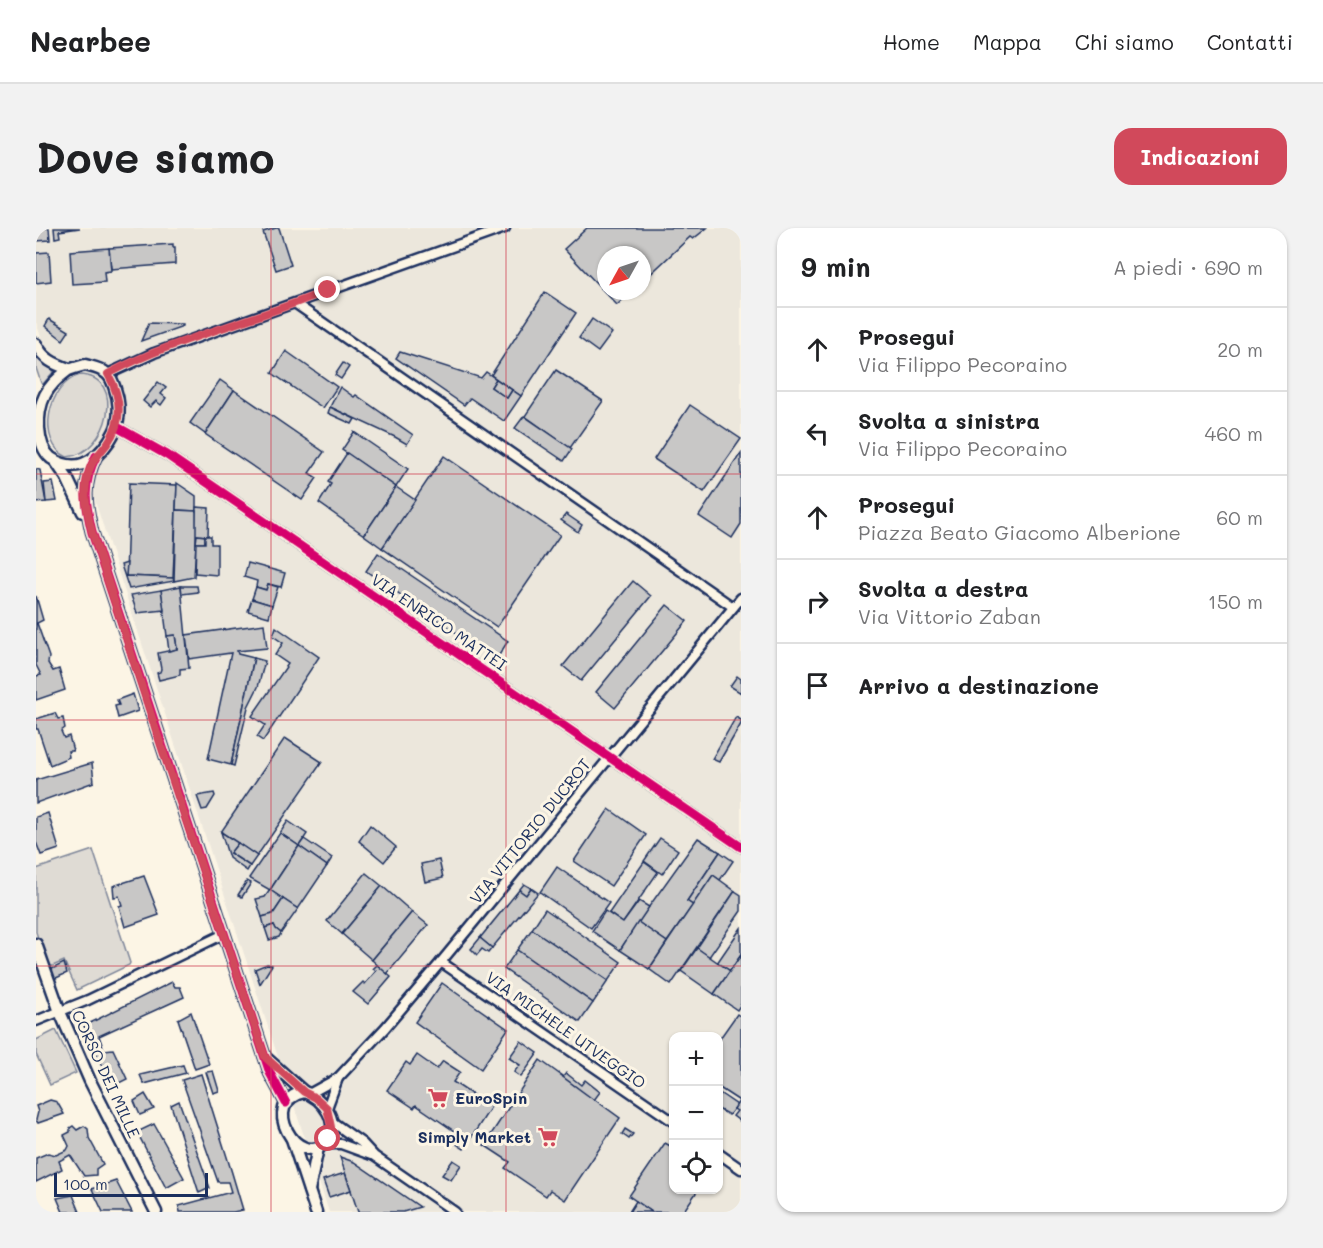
<!DOCTYPE html>
<html lang="it">
<meta charset="utf-8">
<style>
:root{--surface:#fff;--page:#f2f2f2;--text:#202124;--muted:#757577;--line:#e0e0e0;--accent:#d1495b}
body{margin:0;font-family:Mali,sans-serif;background:var(--page);color:var(--text)}
.controls{position:absolute;right:18px;bottom:18px;display:grid;overflow:hidden;border-radius:12px;box-shadow:0 2px 4px #0004}
.controls button{width:54px;height:54px;display:grid;place-items:center;padding:0;border:0;border-bottom:2px solid var(--line);background:var(--surface);color:var(--text);font:30px sans-serif}
.compass{position:absolute;left:561px;top:18px;width:54px;height:54px;border-radius:50%;background:var(--surface);box-shadow:0 2px 4px #0004;rotate:230deg}
.scale{position:absolute;left:18px;bottom:15px;width:154px;box-sizing:border-box;padding-left:6px;border:3px solid #1b2f5e;border-top:0;font-size:16px;line-height:21px;white-space:nowrap;color:#1b2f5e;-webkit-text-stroke:4px #fcf5e5;paint-order:stroke}
.stop{position:absolute;width:18px;height:18px;margin:-14px;border:4px solid #d1495b;border-radius:50%;background:#fff}
.stop.end{background:#d1495b;border-color:#fff;box-shadow:0 2px 6px #0008}
.list{margin:0;padding:0;list-style:none}
h2{display:flex;justify-content:space-between;align-items:center;height:78px;margin:0;padding:0 24px;font-size:26px}
h2 small{font-size:20px;font-weight:400;color:var(--muted)}
.list li{display:grid;grid-template-columns:39px 1fr auto;gap:18px;align-items:center;box-sizing:border-box;height:84px;padding:0 24px;border-top:2px solid var(--line)}
.list b{display:block;font-size:22px;white-space:nowrap}
.list p{margin:0;font-size:20px;white-space:nowrap;color:var(--muted)}
.list em{font-size:20px;font-style:normal;color:var(--muted)}
.icon{flex:none;width:33px;height:33px;fill:none;stroke:currentColor;stroke-width:2;stroke-linecap:round;stroke-linejoin:round}
.map{position:relative;flex:none;width:705px;height:984px;overflow:hidden;border-radius:18px}
header{display:flex;align-items:center;gap:36px;box-sizing:border-box;height:84px;padding:0 30px;background:var(--surface);border-bottom:2px solid var(--line)}
header strong{font-size:28px}
nav{display:flex;gap:33px;margin-inline-start:auto;font-size:21px}
.intro{display:flex;align-items:center;justify-content:space-between;box-sizing:border-box;height:144px;padding:0 36px}
h1{margin:0;font-size:42px}
.button{padding:15px 27px;border-radius:18px;background:var(--accent);color:#fff;font-size:21px;font-weight:700}
main{display:flex;gap:36px;padding:0 36px}
aside{flex:1;background:var(--surface);border-radius:18px;box-shadow:0 2px 4px #0004}
.map>svg:first-child{display:block}
.built{fill:#ece7dc;fill-rule:evenodd}
.green{fill:#dfdbd4;stroke:#7d8599;stroke-width:1.5}
.building{fill:#c8c7c6;stroke:#1b2f5e;stroke-width:1.5}
.lines{fill:none;stroke-linecap:round;stroke-linejoin:round}
.minor-casing{stroke:#1b2f5e;stroke-width:13}
.tertiary-casing{stroke:#1b2f5e;stroke-width:15}
.minor{stroke:#fcf5e5;stroke-width:8}
.tertiary{stroke:#fcf5e5;stroke-width:10}
.cycleway-casing{stroke:#fcf5e5;stroke-width:13}
.cycleway{stroke:#d6006c;stroke-width:9}
.route{stroke:#d1495b;stroke-width:8}
.grid{fill:none;stroke:#d1495b;stroke-width:1.5;stroke-opacity:0.55}
.labels{text-anchor:middle;stroke-width:6;stroke-linejoin:round;paint-order:stroke}
.street-label{font-size:16px;fill:#1b2f5e;stroke:#fcf5e5}
.poi-label{font-size:16px;font-weight:bold;fill:#1b2f5e;stroke:#fcf5e5;text-anchor:start}
</style>
<header>
<strong>Nearbee</strong>
<nav><a>Home</a><a>Mappa</a><a>Chi siamo</a><a>Contatti</a></nav>
</header>
<div class="intro"><h1>Dove siamo</h1><a class="button">Indicazioni</a></div>
<main>
<div class="map">
<svg width="705" height="984" viewBox="0 0 705 984">
<rect width="100%" height="100%" fill="#fcf5e5"/>
<filter id="ink" filterUnits="userSpaceOnUse"><feTurbulence type="fractalNoise" baseFrequency=".0167" numOctaves="2"/><feDisplacementMap in="SourceGraphic" scale="12" xChannelSelector="R" yChannelSelector="G"/><feConvolveMatrix kernelMatrix="1 2 1 2 8 2 1 2 1" color-interpolation-filters="sRGB"/></filter>
<g filter="url(#ink)">
<path class="built" d="M0,0H705V984H293L0,94ZM570,27H606V63H570ZM638,808H682V962H638Z"/>
<g class="green">
<path d="M0,128L18,143L7,156L5,155L0,140Z"/>
<path d="M44,147C91,148 73,225 31,229C0,215 11,156 44,147Z"/>
<path d="M57,622L94,735L93,737L41,762L28,733L12,740L0,704V641Z"/>
<path d="M20,802L40,845L14,857L0,826V812Z"/>
</g>
<g class="building">
<path d="M0,0H13L14,12L0,13Z"/>
<path d="M18,0H44L23,3L24,9L19,10Z"/>
<path d="M240,0H243L255,37L240,42L227,4Z"/>
<path d="M551,0H671L657,11L654,9L606,54V27H570V63H596L581,77L528,21Z"/>
<path d="M137,16V19H139V36L75,41L73,20Z"/>
<path d="M73,20L75,43L68,44L69,54L36,56L34,23Z"/>
<path d="M13,24L15,53L0,55V25Z"/>
<path d="M509,64L540,85L485,168L455,147Z"/>
<path d="M13,91L33,103L27,112L9,98Z"/>
<path d="M556,91L576,105L562,124L543,110Z"/>
<path d="M113,95L147,96V98L105,113Z"/>
<path d="M250,123L301,159L287,180L236,145Z"/>
<path d="M364,124L445,150L450,144L460,151L455,159L471,170L476,162L485,168L468,193L434,170L428,177L360,130Z"/>
<path d="M307,135L313,139L305,151L299,147Z"/>
<path d="M520,142L567,173L534,220L489,188Z"/>
<path d="M460,151L476,162L471,170L455,159Z"/>
<path d="M184,152L198,162L169,206L154,195Z"/>
<path d="M122,154L130,160L125,166L130,170L125,177L120,173L114,179L107,173Z"/>
<path d="M304,159L318,169L320,167L377,207L371,216L359,209L294,179Z"/>
<path d="M198,162L288,224L273,245L281,250L266,272L169,206Z"/>
<path d="M654,177L705,211L668,264L618,231Z"/>
<path d="M294,179L319,191L316,196L292,185Z"/>
<path d="M488,188L536,221L528,233L479,200Z"/>
<path d="M318,204L372,241L360,259L306,222Z"/>
<path d="M311,225L360,259L328,307L283,275L295,256L292,254Z"/>
<path d="M705,225V296L696,310L663,288Z"/>
<path d="M408,228L524,307L461,399L346,320Z"/>
<path d="M0,241L4,242L10,274L0,275Z"/>
<path d="M17,254L21,273L10,274L8,255Z"/>
<path d="M93,255L141,257L137,350L90,348Z"/>
<path d="M141,255L160,268V283L140,282Z"/>
<path d="M360,259L379,272L346,320L328,307Z"/>
<path d="M160,279L173,280L172,308L159,307Z"/>
<path d="M140,282L160,283V315L158,349L138,353Z"/>
<path d="M530,286L546,297L542,304L525,292Z"/>
<path d="M161,307L169,308V315H160Z"/>
<path d="M169,308H175V316H181V347L159,345L160,315H169Z"/>
<path d="M342,325L472,413L460,432L330,343Z"/>
<path d="M91,335L90,348L137,350L138,353L93,361L85,337Z"/>
<path d="M212,335L249,345L245,359L232,356L230,362L220,359L221,353L208,349Z"/>
<path d="M597,353L615,368L545,453L527,438Z"/>
<path d="M232,356L242,359L236,377L216,371L220,359L230,362Z"/>
<path d="M145,358L153,440L144,441V447L123,452L121,445L124,444L125,441L122,425L141,421L139,407L131,408L125,362Z"/>
<path d="M145,358H161L162,364L146,366Z"/>
<path d="M125,362L128,382L101,385L95,367Z"/>
<path d="M0,368L7,392L1,395L13,429L12,435L17,443L23,441L29,462L0,472V448L5,447L0,437Z"/>
<path d="M216,371L236,377L233,389L212,383Z"/>
<path d="M631,377L651,393L579,480L560,464Z"/>
<path d="M228,396L231,420L201,423L202,426L218,430L195,537L172,531L195,425L153,431L150,407Z"/>
<path d="M240,399L283,429L227,513L221,509L229,497L216,488L252,436L239,427L247,415L237,408Z"/>
<path d="M139,407L141,421L133,423L131,408Z"/>
<path d="M218,430L229,433L222,459L212,479L198,538L195,537Z"/>
<path d="M701,448L705,451V465L694,458Z"/>
<path d="M97,466L102,483L82,490L79,478L83,477L81,472Z"/>
<path d="M19,485L22,491L27,490L29,500L25,503L28,510L33,508L37,523H32L33,529L14,537L2,501H0V491Z"/>
<path d="M700,489L705,492V496L683,534L676,531Z"/>
<path d="M249,510L286,534L221,628L185,604Z"/>
<path d="M56,535L58,554L0,575V552Z"/>
<path d="M178,565L179,568L171,581L166,582L161,568Z"/>
<path d="M573,581L610,607L575,658L538,633Z"/>
<path d="M12,585L23,621L5,627L0,614V589Z"/>
<path d="M252,593L271,606L263,618L244,605Z"/>
<path d="M334,597L360,619L348,634L323,613Z"/>
<path d="M185,604L202,615L194,625L214,638L211,643L193,630Z"/>
<path d="M244,605L263,618L234,662L213,650Z"/>
<path d="M624,610L642,622L626,646L608,633Z"/>
<path d="M662,610L684,624L651,673L657,677L631,714L602,694Z"/>
<path d="M268,611L296,630L291,638L263,618Z"/>
<path d="M202,615L221,628L214,638L194,625Z"/>
<path d="M263,618L291,638L262,681L234,662Z"/>
<path d="M684,624L697,633L684,652L677,647L657,677L651,673Z"/>
<path d="M403,632L407,650L389,654L385,636Z"/>
<path d="M608,634L622,644L587,695L573,685Z"/>
<path d="M521,639L573,675L555,700L504,664Z"/>
<path d="M330,645L346,658L306,706L291,693Z"/>
<path d="M677,647L699,663L635,757L613,741Z"/>
<path d="M108,648L123,687L89,699L83,678L86,677L83,668L78,669L77,658Z"/>
<path d="M211,653L215,655L206,669L202,667Z"/>
<path d="M488,656L495,660L490,667L483,662Z"/>
<path d="M346,658L376,684L336,732L306,706Z"/>
<path d="M495,660L502,665L456,720L444,710L483,662L490,667Z"/>
<path d="M234,662L247,671L237,686L226,689L220,671L229,669Z"/>
<path d="M699,663L705,667V683L673,729L661,720Z"/>
<path d="M247,671L262,681L245,705L240,701L238,697L229,700L226,689L237,686Z"/>
<path d="M603,673L613,679L584,722L556,703L569,683L587,695Z"/>
<path d="M509,681L585,734L572,753L496,701Z"/>
<path d="M376,684L392,697L351,746L336,732Z"/>
<path d="M602,694L631,714L613,741L584,722Z"/>
<path d="M238,697L240,701L245,705L243,709L233,712L229,700Z"/>
<path d="M705,700V727L694,743L681,735Z"/>
<path d="M496,701L572,753L557,775L481,722Z"/>
<path d="M444,710L456,720L452,725L446,721L441,727L435,721Z"/>
<path d="M661,720L694,743L678,766L645,743Z"/>
<path d="M481,722L557,775L544,794L468,741Z"/>
<path d="M705,727V776L701,782L678,766Z"/>
<path d="M28,735L31,745L18,751L14,742Z"/>
<path d="M231,736L236,737L224,756L219,741Z"/>
<path d="M341,737L355,749L332,776L317,764L327,754L329,756L340,743L337,741Z"/>
<path d="M136,754L139,759H144L148,769L63,808L68,822L77,821L91,851L75,859L48,798Z"/>
<path d="M406,755L472,801L445,841L379,794Z"/>
<path d="M155,784L173,836L159,841L142,791Z"/>
<path d="M701,786L705,789V874L682,859V813Z"/>
<path d="M485,813L502,825L485,849L478,844L484,837L473,830Z"/>
<path d="M381,827L401,841L407,833L424,844L417,854L455,879L428,921L413,911L418,903L380,877L378,880L351,862L370,834L374,837Z"/>
<path d="M504,832L584,890L529,972L514,962L510,968L469,940L474,934L448,917Z"/>
<path d="M147,837L150,845L108,856L104,847Z"/>
<path d="M177,843L183,863L177,865L170,844Z"/>
<path d="M530,845L545,857L549,852L564,864L558,872L527,849Z"/>
<path d="M165,846L196,945L207,982L197,984H144L143,978L195,964L192,954H182L146,852Z"/>
<path d="M682,864L701,877L693,887L682,881Z"/>
<path d="M109,866L118,881L104,887L98,873Z"/>
<path d="M14,872L21,874L28,886L2,895L0,892L2,884L0,878Z"/>
<path d="M143,873L174,960L163,965L135,877Z"/>
<path d="M703,873L705,874V894L697,888L701,883L698,881Z"/>
<path d="M118,896L148,950L130,960L101,904Z"/>
<path d="M37,898L41,902L48,898L52,901L53,910L67,936L60,941V947L48,948L34,927L23,933L26,941L0,954V930L12,925L20,927L31,922L33,918L28,907L34,904V900Z"/>
<path d="M589,901L597,906L593,911L586,906Z"/>
<path d="M629,915L638,920V962H662L647,984H616L593,968Z"/>
<path d="M304,929L318,934L384,979L367,984H322Z"/>
<path d="M417,932L425,937L415,952L406,947Z"/>
<path d="M309,945L315,962L293,969L287,952Z"/>
<path d="M80,953L96,984H67L56,961Z"/>
<path d="M37,967L44,984H27L21,970Z"/>
<path d="M600,973L616,984H593Z"/>
</g>
<g class="lines">
<g class="minor-casing">
<g id="minor">
<path d="M260,76L697,379"/>
<path d="M72,146L118,125L469,0"/>
<path d="M81,199L131,227L705,619"/>
<path d="M405,734L638,894"/>
<path d="M0,793L52,772L188,706"/>
<path d="M273,866L302,850L349,800L405,734L705,370"/>
<path d="M291,880L302,850"/>
<path d="M295,893L326,915L338,928L419,984"/>
<path d="M288,916H305L335,927"/>
<path d="M682,925L705,941"/>
</g>
</g>
<g class="tertiary-casing">
<g id="tertiary">
<path d="M0,116C7,131 18,136 33,141"/>
<path d="M49,137C56,139 64,140 70,145C75,148 77,155 79,161C83,172 84,184 81,197C80,202 76,208 73,213C58,235 39,246 15,230C0,217 0,185 9,167C14,157 23,149 31,143C36,140 43,139 49,137Z"/>
<path d="M60,228C46,257 49,274 56,304L234,845L250,875"/>
<path d="M20,234L31,250L47,284"/>
<path d="M0,716L24,784L54,853L120,984"/>
<path d="M229,829L268,864"/>
<path d="M268,864C287,869 307,897 289,915C262,941 222,874 268,864Z"/>
<path d="M256,911L280,984"/>
<path d="M273,962L282,920"/>
</g>
</g>
<use href="#minor" class="minor"/>
<use href="#tertiary" class="tertiary"/>
<g class="cycleway-casing">
<g id="cycleway">
<path d="M81,199L131,227L705,619"/>
<path d="M60,228C46,257 49,274 56,304L234,845L250,875"/>
</g>
</g>
<use href="#cycleway" class="cycleway"/>
</g>
</g>
<g class="lines" filter="url(#ink)">
<path class="route" d="M292,62C220,93 141,109 72,146C86,171 87,192 71,216C64,225 56,232 53,243C46,263 51,284 56,304L119,499L229,829L268,864L280,870L291,880L295,899L292,911"/>
</g>
<path class="grid" d="M235,0V984M470,0V984M0,246H705M0,492H705M0,738H705"/>
<defs>
<g id="supermarket-bare" transform="scale(1.62)"><path d="M-6-5.5h2.5l.6 2H6L4.5 2H-2.5L-4.4-4H-6ZM-1.5 3.2a1.3 1.3 0 1 0 .1 0ZM3 3.2a1.3 1.3 0 1 0 .1 0Z" fill="#d1495b" stroke="#fcf5e5" stroke-width="2.5" paint-order="stroke"/></g>
</defs>
<g fill-rule="evenodd">
<use href="#supermarket-bare" x="402" y="870"/>
<use href="#supermarket-bare" x="512" y="909"/>
</g>
<g class="labels">
<g class="street-label">
<text transform="translate(403 394) rotate(34)" y="6">VIA ENRICO MATTEI</text>
<text transform="translate(494 603) rotate(-51)" y="6">VIA VITTORIO DUCROT</text>
<text transform="translate(530 802) rotate(35)" y="6">VIA MICHELE UTVEGGIO</text>
<text transform="translate(70 846) rotate(65)" y="6">CORSO DEI MILLE</text>
</g>
<g class="poi-label">
<text x="419" y="876">EuroSpin</text>
<text x="495" y="915" text-anchor="end">Simply Market</text>
</g>
</g>
</svg>
<div class="controls">
<button>+</button>
<button>−</button>
<button><svg class="icon" aria-label="locate" viewBox="0 0 24 24"><circle cx="12" cy="12" r="6"/><path d="M12 2v4M12 18v4M2 12h4M18 12h4"/></svg></button>
</div>
<svg class="compass" viewBox="-18 -18 36 36"><path d="M0-13l5 13h-10z" fill="#e53935"/><path d="M0 13l5-13h-10z" fill="#757577"/></svg>
<div class="scale">100 m</div>
<div class="stop" style="left:292px;top:911px"></div>
<div class="stop end" style="left:292px;top:62px"></div>
</div>
<aside>
<h2>9 min<small>A piedi · 690 m</small></h2>
<ul class="list">
<li><svg class="icon" aria-label="ahead" viewBox="0 0 24 24"><path d="M12 20V5M6 11l6-6 6 6"/></svg><div><b>Prosegui</b><p>Via Filippo Pecoraino</p></div><em>20 m</em></li>
<li><svg class="icon" aria-label="left" viewBox="0 0 24 24"><path d="M17 20v-9H6M10 6l-5 5 5 5"/></svg><div><b>Svolta a sinistra</b><p>Via Filippo Pecoraino</p></div><em>460 m</em></li>
<li><svg class="icon" aria-label="ahead" viewBox="0 0 24 24"><path d="M12 20V5M6 11l6-6 6 6"/></svg><div><b>Prosegui</b><p>Piazza Beato Giacomo Alberione</p></div><em>60 m</em></li>
<li><svg class="icon" aria-label="right" viewBox="0 0 24 24"><path d="M7 20v-9h11M14 6l5 5-5 5"/></svg><div><b>Svolta a destra</b><p>Via Vittorio Zaban</p></div><em>150 m</em></li>
<li><svg class="icon" aria-label="arrive" viewBox="0 0 24 24"><path d="M6 21V4h12l-3 4 3 4H6"/></svg><div><b>Arrivo a destinazione</b></div></li>
</ul>
</aside>
</main>
